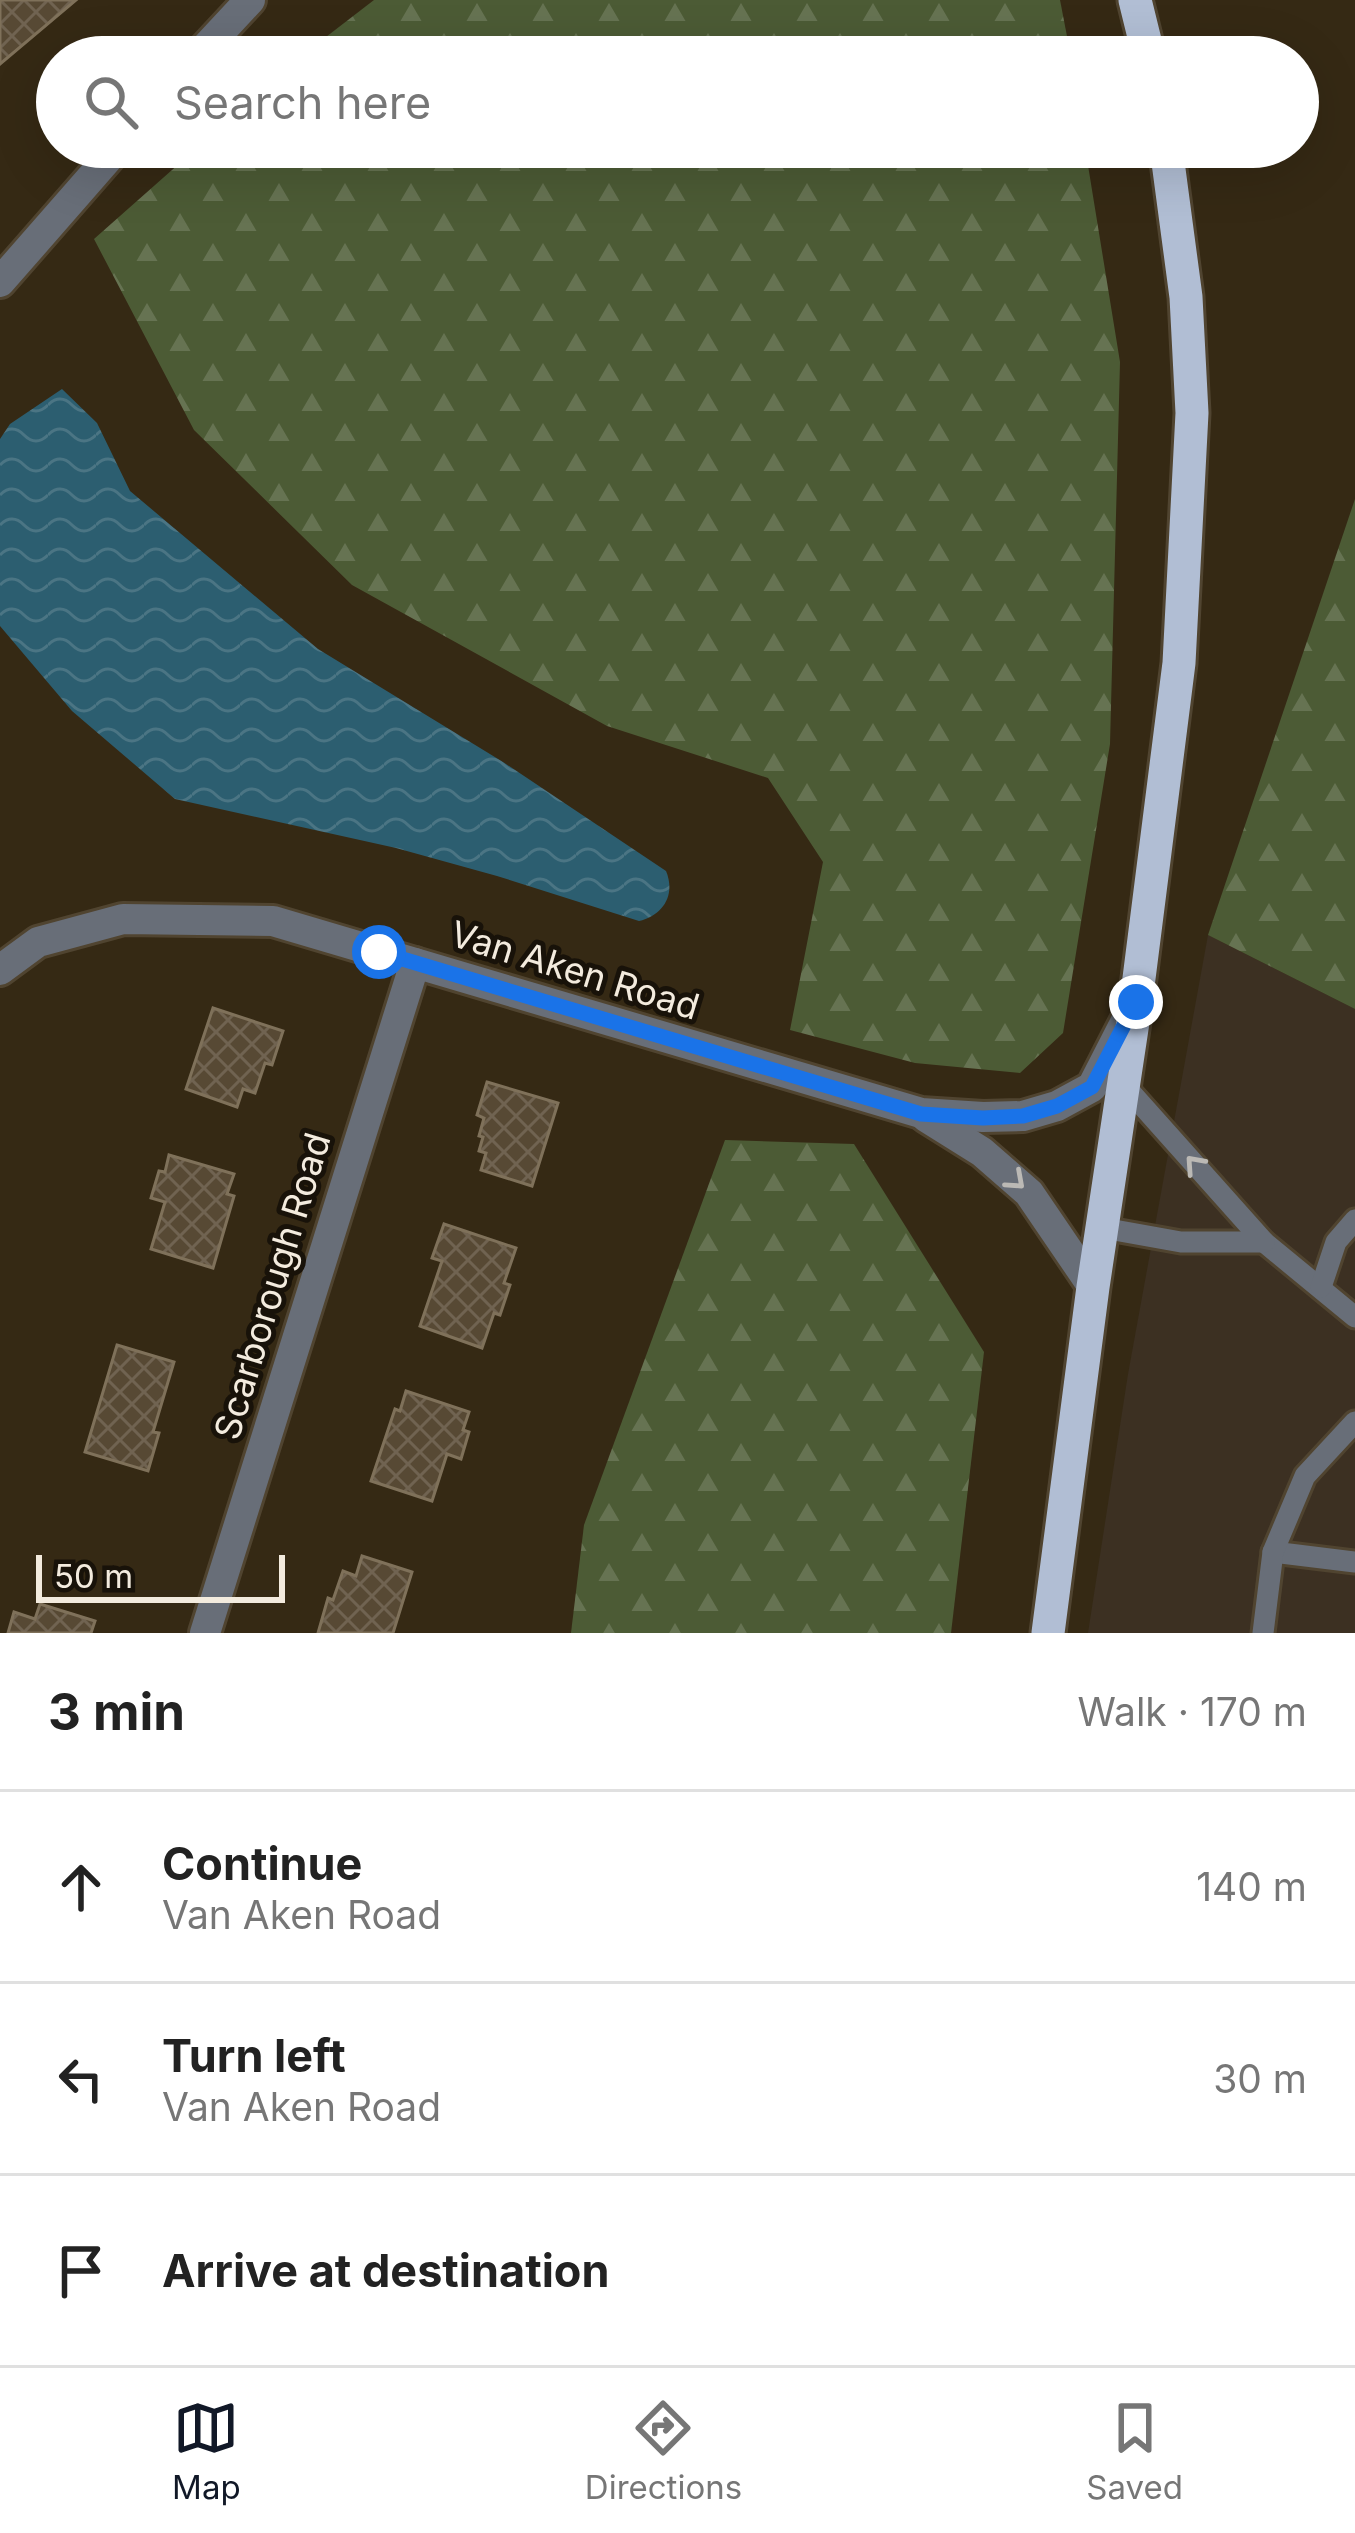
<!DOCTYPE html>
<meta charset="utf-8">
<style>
:root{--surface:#fff;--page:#f6f6f6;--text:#222;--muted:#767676;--line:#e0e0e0;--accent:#111827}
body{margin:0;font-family:Inter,sans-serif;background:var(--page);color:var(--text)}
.scale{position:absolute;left:36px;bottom:30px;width:249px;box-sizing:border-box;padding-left:12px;border:6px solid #f3ebde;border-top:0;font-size:33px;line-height:42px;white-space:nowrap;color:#f3ebde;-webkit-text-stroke:9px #181209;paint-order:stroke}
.stop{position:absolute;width:36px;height:36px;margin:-27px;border:9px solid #1a73e8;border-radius:50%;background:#fff}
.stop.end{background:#1a73e8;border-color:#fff;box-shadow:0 3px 12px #0008}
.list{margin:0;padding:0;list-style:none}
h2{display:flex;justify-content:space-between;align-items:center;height:156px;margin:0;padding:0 48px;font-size:51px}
h2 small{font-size:39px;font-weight:400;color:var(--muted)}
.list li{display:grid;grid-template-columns:78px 1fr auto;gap:36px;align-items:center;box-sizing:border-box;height:192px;padding:0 48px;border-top:3px solid var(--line)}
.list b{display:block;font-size:45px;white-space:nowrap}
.list p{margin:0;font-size:39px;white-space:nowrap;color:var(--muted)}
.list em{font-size:39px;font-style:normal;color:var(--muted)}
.icon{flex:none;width:66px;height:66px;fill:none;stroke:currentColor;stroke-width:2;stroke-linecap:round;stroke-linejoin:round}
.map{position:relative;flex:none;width:1355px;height:1633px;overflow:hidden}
.search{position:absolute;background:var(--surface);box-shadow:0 12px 48px #0002;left:36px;right:36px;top:36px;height:132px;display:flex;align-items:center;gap:30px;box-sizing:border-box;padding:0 42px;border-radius:66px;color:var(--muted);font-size:45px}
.sheet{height:732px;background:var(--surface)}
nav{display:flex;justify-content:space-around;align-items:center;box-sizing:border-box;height:168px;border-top:3px solid var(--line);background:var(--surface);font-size:33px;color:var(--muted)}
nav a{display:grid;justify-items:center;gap:6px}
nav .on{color:var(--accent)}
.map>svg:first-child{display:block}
.commercial{fill:#3c3022}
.forest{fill:url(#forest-firs)}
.water{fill:url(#water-waves)}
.building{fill:url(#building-cross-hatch);stroke:#7f715a;stroke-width:3}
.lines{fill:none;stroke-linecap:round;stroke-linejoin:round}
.service-casing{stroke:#504430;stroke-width:27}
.minor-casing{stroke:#504430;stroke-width:36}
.trunk-casing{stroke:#504430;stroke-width:39}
.service{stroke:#686e78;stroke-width:21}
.minor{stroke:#686e78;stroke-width:30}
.trunk{stroke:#b1bed4;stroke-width:33}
.oneway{stroke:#bbb9b5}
.route{stroke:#1a73e8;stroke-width:15}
.labels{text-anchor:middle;stroke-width:10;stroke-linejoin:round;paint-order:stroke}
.street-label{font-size:36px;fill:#f3ebde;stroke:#181209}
</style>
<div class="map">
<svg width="1355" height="1633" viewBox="0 0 1355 1633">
<defs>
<pattern id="forest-firs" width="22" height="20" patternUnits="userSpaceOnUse" patternTransform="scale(3)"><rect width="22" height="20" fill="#4c5b35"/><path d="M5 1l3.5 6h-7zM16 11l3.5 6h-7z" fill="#667352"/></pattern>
<pattern id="water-waves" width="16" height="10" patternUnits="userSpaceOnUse" patternTransform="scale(3)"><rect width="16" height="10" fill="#2c5e70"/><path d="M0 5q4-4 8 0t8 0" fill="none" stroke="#4b7584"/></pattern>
<pattern id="building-cross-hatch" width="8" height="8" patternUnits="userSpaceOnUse" patternTransform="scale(3)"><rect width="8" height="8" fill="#574934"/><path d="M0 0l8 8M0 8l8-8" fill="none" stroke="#706351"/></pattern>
</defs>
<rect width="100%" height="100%" fill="#352914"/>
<path class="commercial" d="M1208,935L1355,1009V1633H1088L1128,1374Z"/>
<g class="forest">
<path d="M374,0H1060L1071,57H300Z"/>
<path d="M198,147H1085L1120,362L1110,744L1063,1033L1020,1073L915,1063L790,1030L823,862L768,778L607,726L352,585L194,430L94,239Z"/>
<path d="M1355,499V1009L1208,935Z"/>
<path d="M725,1140L854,1144L984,1352L951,1633H571L584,1525Z"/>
</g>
<path class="water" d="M62,389L97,423L130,491L318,649L503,762L666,871C676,895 663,915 639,921L497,876L396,848L175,799L72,711L0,626V439L10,424Z"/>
<g class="building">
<path d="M0,0H76L0,64Z"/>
<path d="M213,1008L283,1031L272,1065L265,1063L255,1093L243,1089L237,1107L186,1089Z"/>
<path d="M487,1082L558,1103L532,1186L481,1170L486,1153L479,1151L483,1137L479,1136L484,1118L477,1115Z"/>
<path d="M169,1155L234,1174L227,1194L234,1196L213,1268L151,1249L165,1202L151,1198L159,1171L165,1172Z"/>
<path d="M444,1224L516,1248L504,1283L510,1285L500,1315L494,1313L482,1348L420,1326L442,1261L432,1258Z"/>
<path d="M117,1345L174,1362L153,1432L159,1433L148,1471L85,1452Z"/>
<path d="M406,1391L469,1412L463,1430L469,1432L461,1459L447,1454L432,1501L371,1481L395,1409L400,1411Z"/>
<path d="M362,1556L412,1572L393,1633H318L328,1598L333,1600L343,1571L356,1576Z"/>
<path d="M40,1604L95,1621L91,1633H8L14,1612L35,1619Z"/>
</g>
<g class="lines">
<g class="service-casing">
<g id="service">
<path d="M1124,1085L1264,1242L1355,1317"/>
<path d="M1103,1228L1181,1242H1264"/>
<path d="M1321,1287L1336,1242L1355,1220"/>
<path d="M1273,1552L1355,1562"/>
<path d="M1263,1633L1273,1552L1305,1476L1355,1422"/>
</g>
</g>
<g class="minor-casing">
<g id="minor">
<path d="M197,57L250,0"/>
<path d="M0,282L118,147"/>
<path d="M0,970L38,942L123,919L273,921L921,1113L983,1117L1023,1116L1057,1106L1092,1087L1131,1011"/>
<path d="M926,1117L982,1152L1029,1193L1093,1287"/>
<path d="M205,1633L415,963"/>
</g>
</g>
<g class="trunk-casing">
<g id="trunk">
<path d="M1135,0L1149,57"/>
<path d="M1048,1633L1093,1287L1136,1002L1179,663L1192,413L1186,297L1166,147"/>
</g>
</g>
<use href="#service" class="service"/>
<use href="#minor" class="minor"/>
<use href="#trunk" class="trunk"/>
</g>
<defs><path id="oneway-chevron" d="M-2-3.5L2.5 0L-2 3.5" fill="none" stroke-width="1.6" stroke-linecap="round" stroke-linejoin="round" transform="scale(3)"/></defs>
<g class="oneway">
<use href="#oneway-chevron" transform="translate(1194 1164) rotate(-132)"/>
<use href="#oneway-chevron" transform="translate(1016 1181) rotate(42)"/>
</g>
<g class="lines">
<path class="route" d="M379,952L921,1114L983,1118L1023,1116L1057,1106L1092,1087L1136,1002"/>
</g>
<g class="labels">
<g class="street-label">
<text transform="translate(575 970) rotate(17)" y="13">Van Aken Road</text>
<text transform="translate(272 1286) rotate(-73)" y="13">Scarborough Road</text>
</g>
</g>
</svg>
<div class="scale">50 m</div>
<div class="stop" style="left:379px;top:952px"></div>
<div class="stop end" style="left:1136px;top:1002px"></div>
<div class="search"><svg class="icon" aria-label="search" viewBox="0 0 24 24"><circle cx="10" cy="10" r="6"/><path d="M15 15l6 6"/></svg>Search here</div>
</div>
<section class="sheet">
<h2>3 min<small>Walk · 170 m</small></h2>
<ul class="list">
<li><svg class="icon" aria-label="ahead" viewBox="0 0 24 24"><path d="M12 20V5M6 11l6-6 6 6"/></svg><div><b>Continue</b><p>Van Aken Road</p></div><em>140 m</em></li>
<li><svg class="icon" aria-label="left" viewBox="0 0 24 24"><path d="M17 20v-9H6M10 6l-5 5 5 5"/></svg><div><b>Turn left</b><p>Van Aken Road</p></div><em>30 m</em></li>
<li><svg class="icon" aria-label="arrive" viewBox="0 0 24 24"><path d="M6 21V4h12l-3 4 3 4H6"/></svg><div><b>Arrive at destination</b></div></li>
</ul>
</section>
<nav>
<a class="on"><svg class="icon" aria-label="map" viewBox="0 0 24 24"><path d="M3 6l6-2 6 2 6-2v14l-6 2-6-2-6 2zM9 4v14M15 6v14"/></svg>Map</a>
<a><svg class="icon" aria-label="directions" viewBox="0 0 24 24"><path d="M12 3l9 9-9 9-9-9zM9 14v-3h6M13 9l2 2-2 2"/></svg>Directions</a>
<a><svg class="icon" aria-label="saved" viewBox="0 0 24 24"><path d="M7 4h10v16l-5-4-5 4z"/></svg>Saved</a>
</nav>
